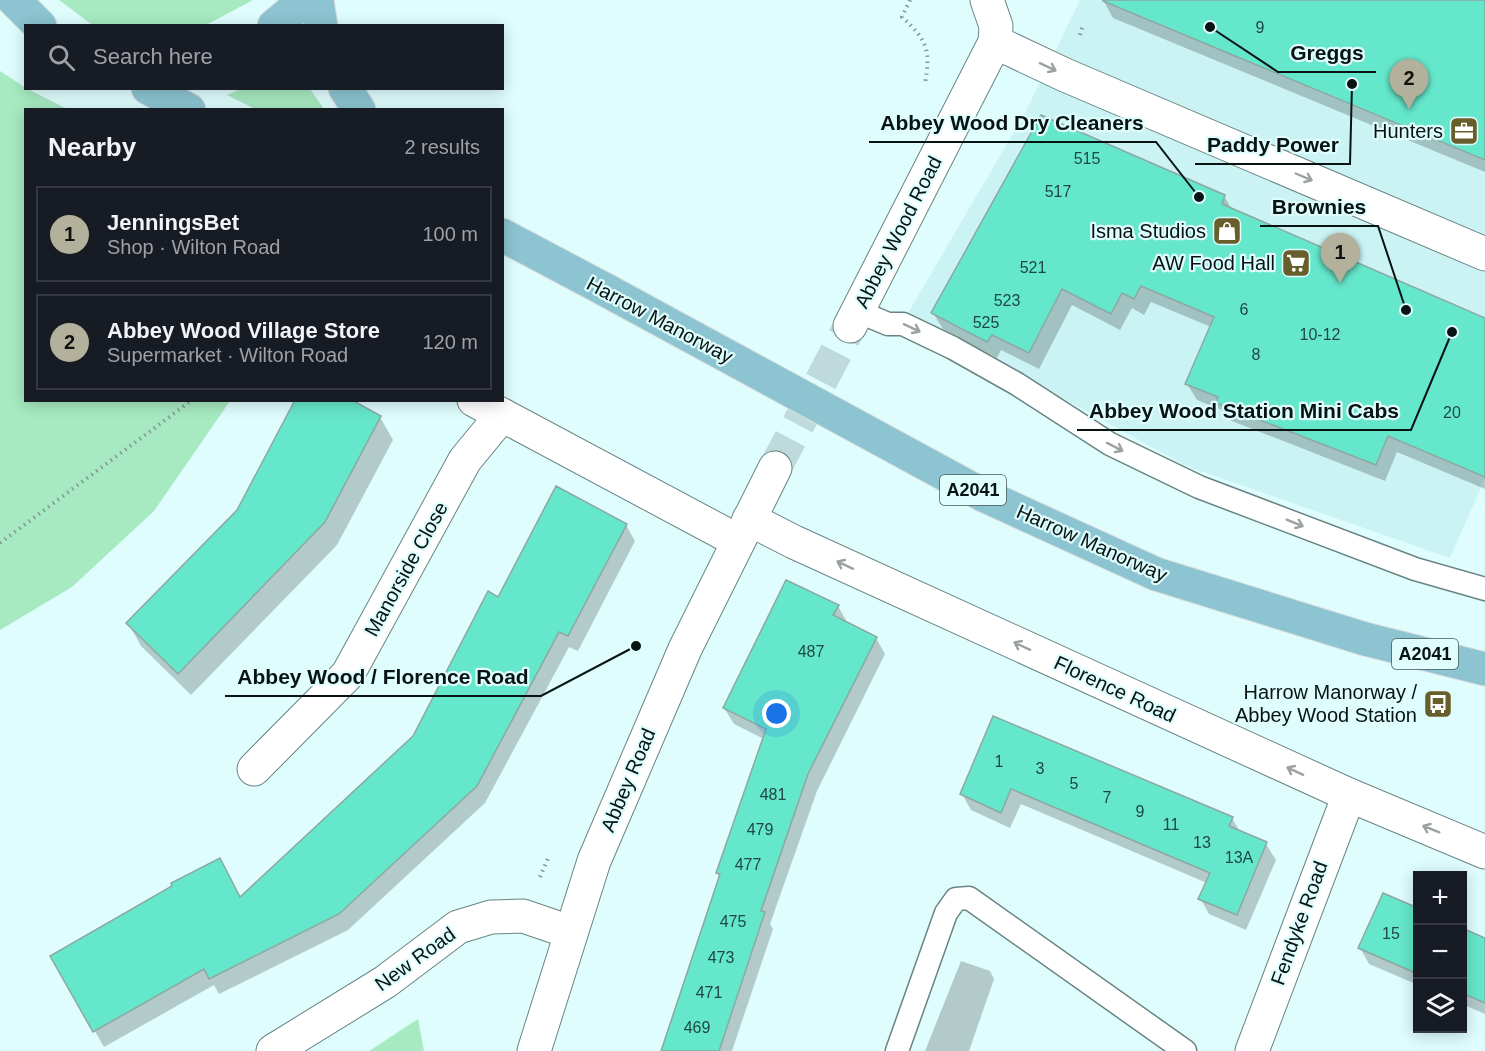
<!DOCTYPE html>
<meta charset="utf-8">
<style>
:root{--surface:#171b24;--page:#242831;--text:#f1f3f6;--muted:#9ea1a6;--line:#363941;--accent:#b3b09b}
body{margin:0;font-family:Helvetica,sans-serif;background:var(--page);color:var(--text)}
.controls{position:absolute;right:18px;bottom:18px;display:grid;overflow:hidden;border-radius:0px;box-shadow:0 3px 15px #0003}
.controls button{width:54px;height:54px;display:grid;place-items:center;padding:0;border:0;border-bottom:2px solid var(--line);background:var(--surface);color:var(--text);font:30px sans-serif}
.you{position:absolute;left:777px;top:714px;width:21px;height:21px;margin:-15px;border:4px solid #fff;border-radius:50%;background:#1a73e8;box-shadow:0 0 0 9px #1a73e833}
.badge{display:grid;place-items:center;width:39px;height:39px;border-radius:50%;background:var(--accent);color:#111;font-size:20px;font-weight:700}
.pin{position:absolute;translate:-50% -50px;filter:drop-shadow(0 2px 3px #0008)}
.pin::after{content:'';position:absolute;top:32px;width:21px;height:18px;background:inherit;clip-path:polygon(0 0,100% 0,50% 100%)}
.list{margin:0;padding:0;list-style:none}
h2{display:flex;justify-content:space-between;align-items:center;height:78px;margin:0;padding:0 24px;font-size:26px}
h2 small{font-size:20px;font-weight:400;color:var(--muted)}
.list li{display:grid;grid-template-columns:39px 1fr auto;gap:18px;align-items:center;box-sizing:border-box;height:96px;margin:0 12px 12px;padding:0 12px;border:2px solid var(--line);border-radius:0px}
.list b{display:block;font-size:22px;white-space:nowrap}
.list p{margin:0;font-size:20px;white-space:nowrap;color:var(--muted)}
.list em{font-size:20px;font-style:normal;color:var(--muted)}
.icon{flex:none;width:33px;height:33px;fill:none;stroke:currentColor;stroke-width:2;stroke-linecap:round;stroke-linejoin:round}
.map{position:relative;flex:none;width:1485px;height:1051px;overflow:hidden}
.search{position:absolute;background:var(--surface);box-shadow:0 3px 15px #0003;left:24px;top:24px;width:480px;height:66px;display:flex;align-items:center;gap:15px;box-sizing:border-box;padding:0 21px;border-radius:0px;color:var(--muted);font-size:22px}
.panel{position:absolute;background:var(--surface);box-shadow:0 3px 15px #0003;left:24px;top:108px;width:480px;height:294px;border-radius:0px}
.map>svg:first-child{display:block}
.built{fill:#cbf3f3}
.green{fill:#a7eac1}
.shadow{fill:#0003}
.building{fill:#65e7cb;stroke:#8da8a1;stroke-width:1.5}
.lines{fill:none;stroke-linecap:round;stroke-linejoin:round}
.secondary-tunnel{stroke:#bfdada;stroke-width:33;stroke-dasharray:33 16;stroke-linecap:butt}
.service-casing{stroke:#698484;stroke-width:25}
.minor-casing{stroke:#698484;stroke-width:35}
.secondary-casing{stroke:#698484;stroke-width:35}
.primary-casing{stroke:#dcdede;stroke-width:35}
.path{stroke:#819797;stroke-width:4;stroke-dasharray:1.5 4.5;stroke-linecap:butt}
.service{stroke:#fff;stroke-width:22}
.minor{stroke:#fff;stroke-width:33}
.secondary{stroke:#fff;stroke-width:33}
.primary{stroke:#8cc4d1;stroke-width:33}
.primary-bridge-casing{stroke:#dcdede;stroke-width:35;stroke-linecap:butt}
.primary-bridge{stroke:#8cc4d1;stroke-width:33}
.oneway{stroke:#9ca1a1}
.labels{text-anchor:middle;stroke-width:4.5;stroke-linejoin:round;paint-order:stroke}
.number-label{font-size:16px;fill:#1f4841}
.shield{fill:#dffdfd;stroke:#485959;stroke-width:1.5}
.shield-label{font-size:18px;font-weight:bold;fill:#081313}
.poi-label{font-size:20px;fill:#081313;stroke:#dffdfd;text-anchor:end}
.street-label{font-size:20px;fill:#081313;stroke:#dffdfd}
.leader{fill:none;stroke:#081313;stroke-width:2}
.callout-dot{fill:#081313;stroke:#dffdfd;stroke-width:2}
.callout-label{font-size:21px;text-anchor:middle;font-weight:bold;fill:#081313;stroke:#dffdfd;stroke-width:4.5;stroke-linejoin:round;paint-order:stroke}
</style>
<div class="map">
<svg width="1485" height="1051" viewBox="0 0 1485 1051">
<rect width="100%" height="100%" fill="#dffdfd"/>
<path class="built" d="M1080,0H1485V478L1450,558L1186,466L908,313L1025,113Z"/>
<g class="green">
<path d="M59,0H253L206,25L99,26L91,24Z"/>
<path d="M0,71L26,88L67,109L26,110V400L230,401L154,511L72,587L0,630Z"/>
<path d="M241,89H310L324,109H255L227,95Z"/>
<path d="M418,1019L424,1051H369Z"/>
</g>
<g class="shadow">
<path d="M1103,0H1485V172L1113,18Z"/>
<path d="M1224,196L1232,210L1485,320V489L1397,452L1385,481L1227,419L1222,410L1197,400L1187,384L1211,327L1151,302L1144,315L1132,308L1120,330L1072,305L1039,369L1001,350L997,358L943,329L933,313Z"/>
<path d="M380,417L393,440L337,545L191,695L141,646L128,623L238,511Z"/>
<path d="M626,525L635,541L578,651L569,647L485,803L348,930L219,994L214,985L104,1047L52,956L174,887L240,899L414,737L498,599Z"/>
<path d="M838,606L847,622L876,638L885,654L817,791L770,924L773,929L732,1051H663L720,878L717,873L764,739L734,724L724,708Z"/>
<path d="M994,718L1232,818L1240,832L1266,844L1276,860L1246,930L1209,914L1200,898L1207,883L1021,804L1010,828L971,810L962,794Z"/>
<path d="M1418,910V985L1369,964L1360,948Z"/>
<path d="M1462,929L1485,939V1014L1462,1004Z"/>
<path d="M961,961L990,971L994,979L969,1051H925Z"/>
</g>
<g class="building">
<path d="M1103,0H1485V160L1103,1Z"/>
<path d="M1041,115L1225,195L1222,204L1485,318V477L1388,436L1376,465L1216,403L1218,397L1185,384L1214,317L1141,286L1134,299L1122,293L1111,314L1062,289L1029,353L992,335L987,342L931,313Z"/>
<path d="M295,400H352L381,416L325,522L178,674L126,623L237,510Z"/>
<path d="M556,486L627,524L568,636L559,632L477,786L339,914L209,979L204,969L93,1032L50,956L172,886L171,883L220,858L240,897L413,736L488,591L498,597Z"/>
<path d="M786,580L839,605L833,615L877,637L808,774L761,911L765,912L719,1051H661L720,874L716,873L766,729L723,708Z"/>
<path d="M993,716L1233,817L1229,826L1267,842L1237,915L1198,899L1210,873L1011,789L1001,813L960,794Z"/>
<path d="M1383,893L1418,908V974L1358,948Z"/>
<path d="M1462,928L1485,938V1003L1462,993Z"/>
</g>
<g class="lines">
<path class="secondary-tunnel" d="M775,468L850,326"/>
<g class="service-casing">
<g id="service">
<path d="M857,311L888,324H903L953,348L1017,384L1110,444L1199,487L1415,569L1485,589"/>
<path d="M897,1051L946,913L956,899L969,898L1185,1051"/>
</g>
</g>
<g class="minor-casing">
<g id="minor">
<path d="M995,42L1065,75L1485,254"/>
<path d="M474,400L738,541"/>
<path d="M749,519L794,542L1349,795L1485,852"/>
<path d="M254,769L348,674L465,460L502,415"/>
<path d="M273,1051L385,982L458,927L491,917L523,916L570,932"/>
<path d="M1252,1051L1349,795"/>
</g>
</g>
<g class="secondary-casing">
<g id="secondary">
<path d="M850,326L995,42L996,26L987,0"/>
<path d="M534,1051L594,861L685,649L775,468"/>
</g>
</g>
<g class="primary-casing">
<g id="primary">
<path d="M14,0L40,26"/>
<path d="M317,0L321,26"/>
<path d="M274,26L305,0"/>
<path d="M148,88L189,110"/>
<path d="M345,88L359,110"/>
<path d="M502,235L604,289"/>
<path d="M1365,639L1485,669"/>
</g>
</g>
<g class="path">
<path d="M910,0L902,17C927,40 931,50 925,83"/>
<path d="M1080,35L1083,24"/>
<path d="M403,110L404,107"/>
<path d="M0,543L192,400"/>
<path d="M540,877L549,856"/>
</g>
<use href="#service" class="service"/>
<use href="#minor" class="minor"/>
<use href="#secondary" class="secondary"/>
<use href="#primary" class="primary"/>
<g class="primary-bridge-casing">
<path id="primary-bridge" d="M604,289L983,495L1156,574L1365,639"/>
</g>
<use href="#primary-bridge" class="primary-bridge"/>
</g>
<defs><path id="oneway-shaft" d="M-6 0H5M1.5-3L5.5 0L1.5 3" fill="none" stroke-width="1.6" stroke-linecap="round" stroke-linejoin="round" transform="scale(1.5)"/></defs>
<g class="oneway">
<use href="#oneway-shaft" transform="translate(1048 67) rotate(25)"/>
<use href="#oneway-shaft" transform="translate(1304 177) rotate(23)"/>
<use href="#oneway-shaft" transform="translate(912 328) rotate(25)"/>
<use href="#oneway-shaft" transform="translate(1115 447) rotate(27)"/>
<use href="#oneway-shaft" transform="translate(1295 523) rotate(22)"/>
<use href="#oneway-shaft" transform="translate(845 565) rotate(-155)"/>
<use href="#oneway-shaft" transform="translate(1022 646) rotate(-155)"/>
<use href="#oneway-shaft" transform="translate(1295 771) rotate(-155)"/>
<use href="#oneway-shaft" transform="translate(1431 829) rotate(-158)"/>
</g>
<defs>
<g id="office-square" transform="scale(1.5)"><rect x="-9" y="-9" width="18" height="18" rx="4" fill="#685e2b" stroke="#dffdfd"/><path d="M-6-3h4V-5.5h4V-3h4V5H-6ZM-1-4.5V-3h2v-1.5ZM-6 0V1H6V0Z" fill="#fff"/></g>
<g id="shop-square" transform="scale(1.5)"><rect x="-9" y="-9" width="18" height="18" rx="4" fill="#685e2b" stroke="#dffdfd"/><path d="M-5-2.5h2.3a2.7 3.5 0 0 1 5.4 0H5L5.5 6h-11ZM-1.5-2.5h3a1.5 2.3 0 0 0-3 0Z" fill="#fff"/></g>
<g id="supermarket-square" transform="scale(1.5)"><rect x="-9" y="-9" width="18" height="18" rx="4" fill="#685e2b" stroke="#dffdfd"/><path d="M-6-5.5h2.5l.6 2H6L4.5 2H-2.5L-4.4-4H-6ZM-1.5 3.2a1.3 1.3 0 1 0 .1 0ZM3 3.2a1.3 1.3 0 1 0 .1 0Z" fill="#fff"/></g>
<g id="bus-square" transform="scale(1.5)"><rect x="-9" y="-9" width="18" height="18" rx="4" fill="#685e2b" stroke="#dffdfd"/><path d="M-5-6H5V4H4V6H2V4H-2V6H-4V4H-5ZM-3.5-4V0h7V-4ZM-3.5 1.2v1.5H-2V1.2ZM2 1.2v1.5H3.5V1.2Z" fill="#fff"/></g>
</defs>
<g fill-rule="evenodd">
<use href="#office-square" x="1464" y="131"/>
<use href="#shop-square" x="1227" y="231"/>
<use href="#supermarket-square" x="1296" y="263"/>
<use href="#bus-square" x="1438" y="704"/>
</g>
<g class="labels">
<g class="number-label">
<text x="1260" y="33">9</text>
<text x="1087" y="164">515</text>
<text x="1058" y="197">517</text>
<text x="1033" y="273">521</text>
<text x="1007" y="306">523</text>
<text x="1244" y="315">6</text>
<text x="986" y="328">525</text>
<text x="1320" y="340">10-12</text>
<text x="1256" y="360">8</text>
<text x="1452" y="418">20</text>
<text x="811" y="657">487</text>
<text x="999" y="767">1</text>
<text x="1040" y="774">3</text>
<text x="1074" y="789">5</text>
<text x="773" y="800">481</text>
<text x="1107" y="803">7</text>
<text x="1140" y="817">9</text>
<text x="1171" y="830">11</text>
<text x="760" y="835">479</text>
<text x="1202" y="848">13</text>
<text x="1239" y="863">13A</text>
<text x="748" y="870">477</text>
<text x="733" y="927">475</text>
<text x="1391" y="939">15</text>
<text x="721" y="963">473</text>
<text x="709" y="998">471</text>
<text x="697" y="1033">469</text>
</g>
<g class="shield">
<rect x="940" y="475" width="66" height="30" rx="4.5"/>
<rect x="1392" y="639" width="66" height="30" rx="4.5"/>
</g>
<g class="shield-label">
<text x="973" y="496">A2041</text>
<text x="1425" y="660">A2041</text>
</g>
<g class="poi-label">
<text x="1443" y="138">Hunters</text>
<text x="1206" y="238">Isma Studios</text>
<text x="1275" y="270">AW Food Hall</text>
<text x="1417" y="699">Harrow Manorway /<tspan x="1417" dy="23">Abbey Wood Station</tspan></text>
</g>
<g class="street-label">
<text transform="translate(898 232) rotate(-63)" y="7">Abbey Wood Road</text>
<text transform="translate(660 320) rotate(28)" y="7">Harrow Manorway</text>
<text transform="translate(1092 543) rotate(24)" y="7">Harrow Manorway</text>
<text transform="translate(406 569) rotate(-61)" y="7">Manorside Close</text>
<text transform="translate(1115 689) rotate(25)" y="7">Florence Road</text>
<text transform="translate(628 780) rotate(-67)" y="7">Abbey Road</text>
<text transform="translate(1299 923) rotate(-70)" y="7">Fendyke Road</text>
<text transform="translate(415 959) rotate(-36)" y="7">New Road</text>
</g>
</g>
<path class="leader" d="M1210 27L1278 72H1376M1199 197L1156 142H869M1352 84L1350 164H1195M1406 310L1378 226H1260M1452 332L1411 430H1077M636 646L541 696H225"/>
<g class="callout-dot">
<circle cx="1210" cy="27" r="6"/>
<circle cx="1199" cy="197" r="6"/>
<circle cx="1352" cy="84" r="6"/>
<circle cx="1406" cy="310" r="6"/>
<circle cx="1452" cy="332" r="6"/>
<circle cx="636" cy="646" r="6"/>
</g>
<g class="callout-label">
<text x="1327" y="60">Greggs</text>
<text x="1012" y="130">Abbey Wood Dry Cleaners</text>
<text x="1273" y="152">Paddy Power</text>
<text x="1319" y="214">Brownies</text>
<text x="1244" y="418">Abbey Wood Station Mini Cabs</text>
<text x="383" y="684">Abbey Wood / Florence Road</text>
</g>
</svg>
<div class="controls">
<button>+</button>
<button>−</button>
<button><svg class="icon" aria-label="layers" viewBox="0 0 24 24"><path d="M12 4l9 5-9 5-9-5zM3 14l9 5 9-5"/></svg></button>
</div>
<div class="you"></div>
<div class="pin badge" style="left:1340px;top:283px">1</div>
<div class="pin badge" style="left:1409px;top:109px">2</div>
<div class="search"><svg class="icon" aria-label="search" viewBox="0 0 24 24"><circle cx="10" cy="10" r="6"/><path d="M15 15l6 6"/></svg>Search here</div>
<section class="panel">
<h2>Nearby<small>2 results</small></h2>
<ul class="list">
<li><span class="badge">1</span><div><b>JenningsBet</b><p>Shop · Wilton Road</p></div><em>100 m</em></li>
<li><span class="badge">2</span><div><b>Abbey Wood Village Store</b><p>Supermarket · Wilton Road</p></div><em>120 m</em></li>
</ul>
</section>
</div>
